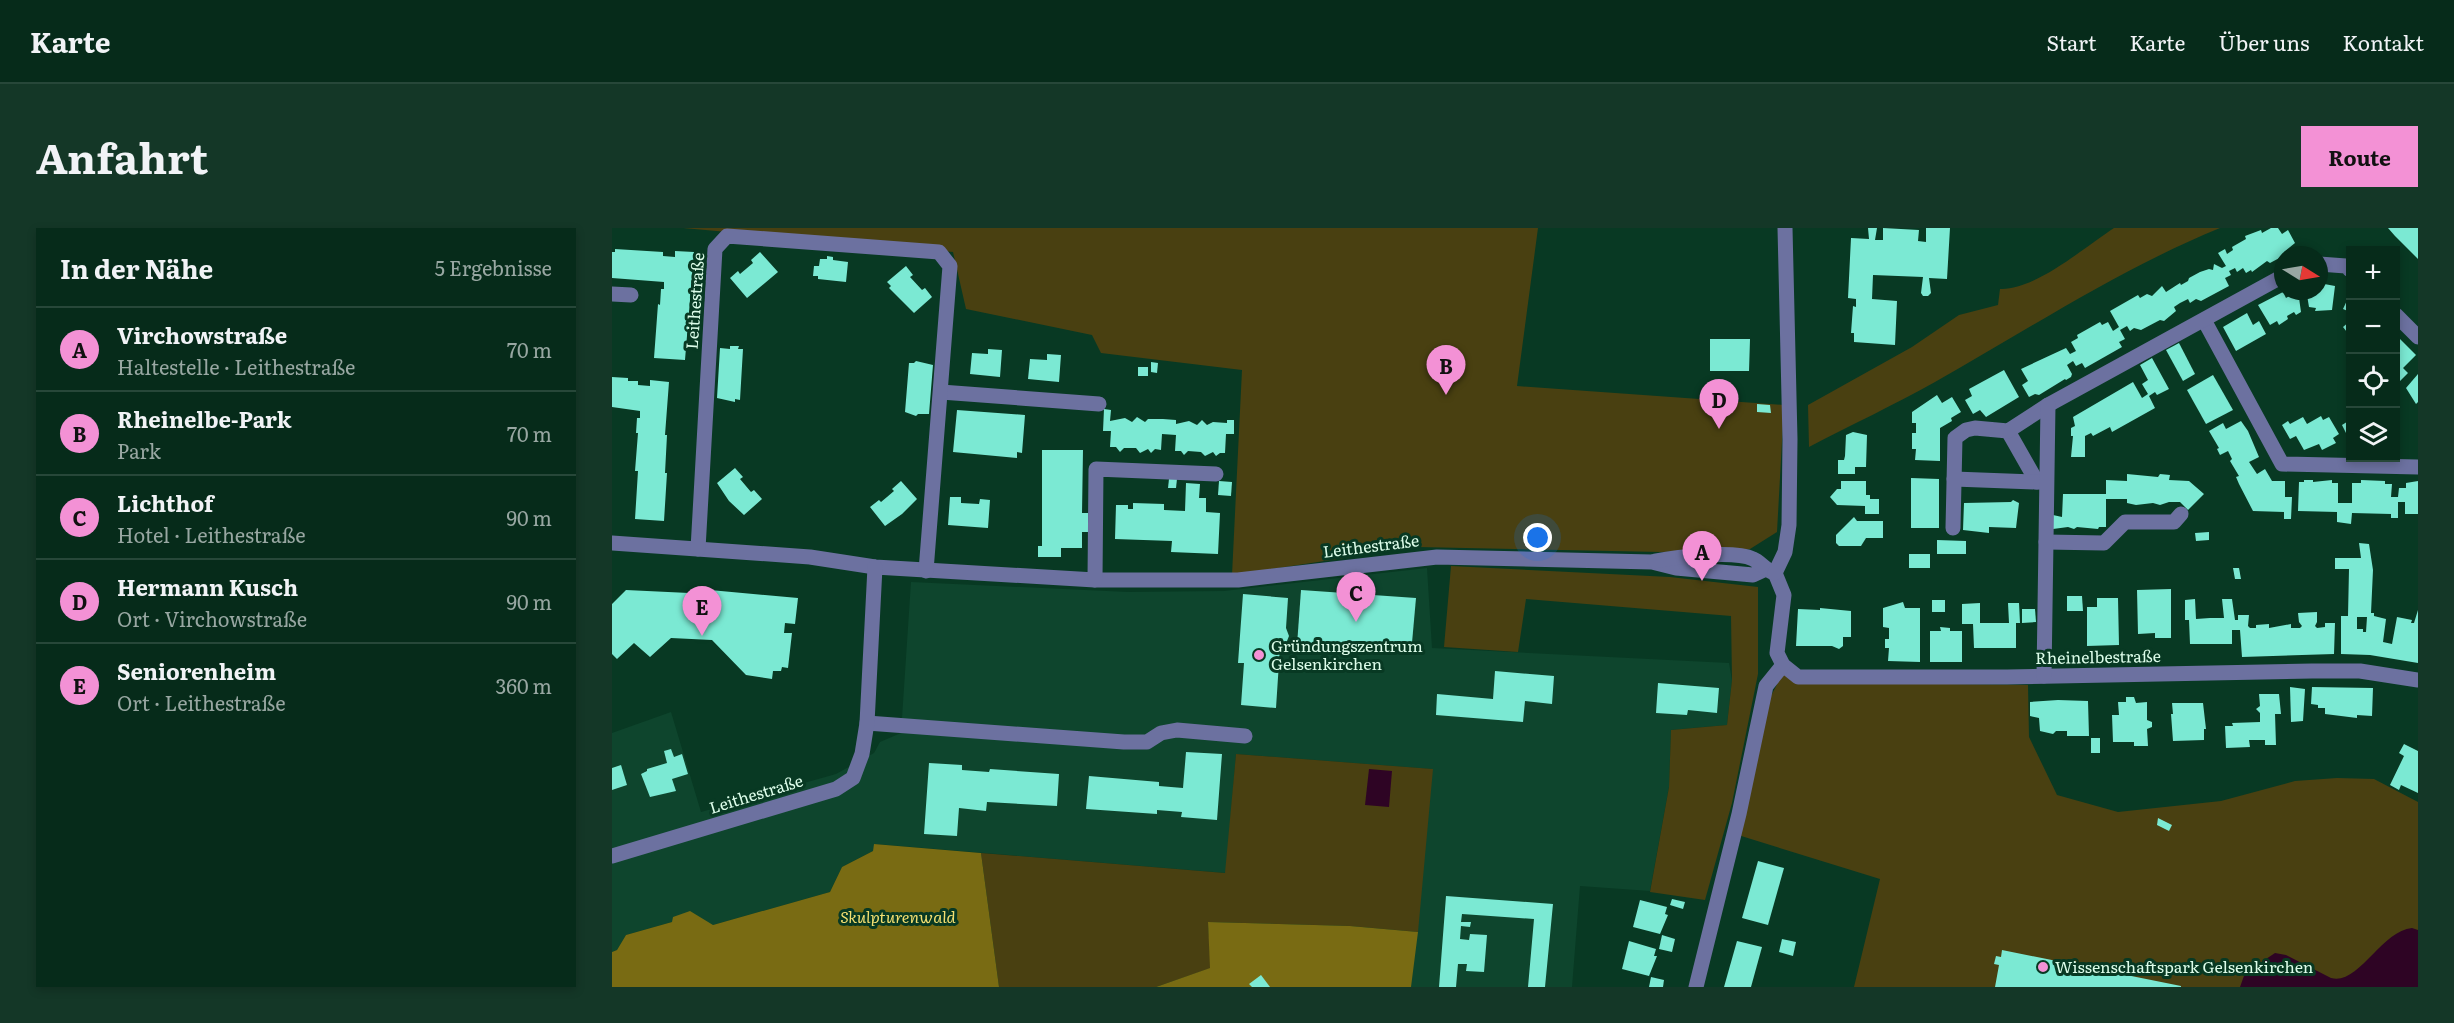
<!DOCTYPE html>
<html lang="de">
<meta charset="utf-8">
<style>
:root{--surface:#062b1a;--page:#143727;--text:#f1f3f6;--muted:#98a7a2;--line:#274739;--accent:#f391d5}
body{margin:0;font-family:Literata,serif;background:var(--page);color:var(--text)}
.controls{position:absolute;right:18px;top:18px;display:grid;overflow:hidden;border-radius:0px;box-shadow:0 3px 9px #0003}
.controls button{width:54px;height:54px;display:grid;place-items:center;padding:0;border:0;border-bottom:2px solid var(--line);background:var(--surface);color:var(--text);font:30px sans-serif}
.compass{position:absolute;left:1662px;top:18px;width:54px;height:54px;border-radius:50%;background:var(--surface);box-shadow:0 3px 9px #0003;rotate:101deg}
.you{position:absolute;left:926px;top:310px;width:21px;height:21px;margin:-15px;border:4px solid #fff;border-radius:50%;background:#1a73e8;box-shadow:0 0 0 9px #1a73e833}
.badge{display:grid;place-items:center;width:39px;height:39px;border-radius:50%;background:var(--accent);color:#111;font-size:20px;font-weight:700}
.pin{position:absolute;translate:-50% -50px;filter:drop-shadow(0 2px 3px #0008)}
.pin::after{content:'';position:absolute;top:32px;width:21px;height:18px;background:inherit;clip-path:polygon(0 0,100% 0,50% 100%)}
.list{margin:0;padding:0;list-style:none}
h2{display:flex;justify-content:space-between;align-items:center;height:78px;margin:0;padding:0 24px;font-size:26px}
h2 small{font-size:20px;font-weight:400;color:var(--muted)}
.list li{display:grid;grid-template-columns:39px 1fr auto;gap:18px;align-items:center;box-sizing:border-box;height:84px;padding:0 24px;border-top:2px solid var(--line)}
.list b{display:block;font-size:22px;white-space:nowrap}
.list p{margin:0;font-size:20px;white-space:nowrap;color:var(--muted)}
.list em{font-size:20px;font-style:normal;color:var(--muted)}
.icon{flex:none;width:33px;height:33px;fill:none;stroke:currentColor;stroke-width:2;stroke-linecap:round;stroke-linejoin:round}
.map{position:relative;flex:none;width:1806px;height:759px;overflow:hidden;border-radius:0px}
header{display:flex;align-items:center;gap:36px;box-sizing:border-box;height:84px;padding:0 30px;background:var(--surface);border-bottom:2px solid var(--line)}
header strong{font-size:28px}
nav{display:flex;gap:33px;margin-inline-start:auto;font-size:21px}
.intro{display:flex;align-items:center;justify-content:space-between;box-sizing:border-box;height:144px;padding:0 36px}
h1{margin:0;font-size:42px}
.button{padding:15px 27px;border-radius:0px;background:var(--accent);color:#111;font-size:21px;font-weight:700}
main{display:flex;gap:36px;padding:0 36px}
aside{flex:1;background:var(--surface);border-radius:0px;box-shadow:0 3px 9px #0003}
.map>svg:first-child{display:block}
.built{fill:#0e452d}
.green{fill:#494011}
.forest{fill:#796b13}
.water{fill:#2e0424}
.building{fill:#7be9d3;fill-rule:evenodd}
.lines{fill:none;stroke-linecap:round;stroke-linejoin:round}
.street{stroke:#6c71a0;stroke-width:15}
.poi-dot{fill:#f391d5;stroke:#083923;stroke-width:2}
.labels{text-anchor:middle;stroke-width:6;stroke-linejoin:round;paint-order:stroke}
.street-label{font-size:16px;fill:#ddfdea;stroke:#083923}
.poi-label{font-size:16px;fill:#ddfdea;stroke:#083923;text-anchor:start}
.park-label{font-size:16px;font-style:italic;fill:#f2de71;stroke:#083923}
</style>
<header>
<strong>Karte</strong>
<nav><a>Start</a><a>Karte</a><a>Über uns</a><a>Kontakt</a></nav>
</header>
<div class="intro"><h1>Anfahrt</h1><a class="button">Route</a></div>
<main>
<aside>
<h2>In der Nähe<small>5 Ergebnisse</small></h2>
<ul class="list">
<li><span class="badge">A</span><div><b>Virchowstraße</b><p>Haltestelle · Leithestraße</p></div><em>70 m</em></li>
<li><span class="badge">B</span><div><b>Rheinelbe-Park</b><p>Park</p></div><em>70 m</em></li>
<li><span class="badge">C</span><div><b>Lichthof</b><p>Hotel · Leithestraße</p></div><em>90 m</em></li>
<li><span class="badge">D</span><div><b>Hermann Kusch</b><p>Ort · Virchowstraße</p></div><em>90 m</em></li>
<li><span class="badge">E</span><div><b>Seniorenheim</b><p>Ort · Leithestraße</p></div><em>360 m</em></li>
</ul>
</aside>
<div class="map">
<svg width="1806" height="759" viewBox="0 0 1806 759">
<rect width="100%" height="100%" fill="#083923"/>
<path class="built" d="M815,340L820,420L1117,435L1120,452L1115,497L1059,502L1057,559L1038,663L968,658L960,759H798L820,541L624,526L614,645L263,616L261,623L230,639L218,664L101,697L60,694L14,707L5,722L0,724V505L59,484L89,584L224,546L262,525L268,514L289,505L299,354L516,364L612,363Z"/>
<g class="green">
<path d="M71,0H926L905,158L1172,177L1165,304L1138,321L1049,324L805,319L620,347L630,142L489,125L480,107L354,81L341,24Z"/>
<path d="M1502,0H1608C1508,41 1417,101 1323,154C1282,177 1239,197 1197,219L1196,177L1300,119L1347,87L1386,77L1388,61C1422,63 1473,19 1502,0Z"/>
<path d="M839,338L1058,349L1146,359V446L1120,575L1093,672L1038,664L1057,559L1059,502L1115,497L1120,452L1119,388L914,371L906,424L832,419Z"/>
<path d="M1170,447L1335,456L1416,457L1417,509L1445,567L1506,584L1609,573L1683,553L1725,550L1762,551L1806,574V759H1242L1268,651L1126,607L1150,485Z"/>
<path d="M624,526L821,541L806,704L738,698L596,694L599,740L544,759H387L369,625L613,645Z"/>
</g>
<g class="forest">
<path d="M262,616L369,625L387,759H0V724L5,722L14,707L60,694L61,689L78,683L101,697L218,664L230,639L261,623Z"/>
<path d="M596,694L738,698L806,704L799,759H544L598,740Z"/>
</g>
<g class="water">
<path d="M757,541L780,543L777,579L753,577Z"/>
<path d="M1800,700L1806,702V759H1628L1633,745L1663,725L1674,727L1719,750C1746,758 1769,703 1800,700Z"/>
</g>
<g class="building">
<path d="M1256,0H1265L1263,12H1271V0L1307,2L1306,13L1314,14V0H1338L1335,51L1317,50L1319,65L1316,68H1311L1309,65L1311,49L1261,47L1260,71L1285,73L1283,117L1242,114V105H1239L1241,78L1244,79V71L1236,70L1239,10L1257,11Z"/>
<path d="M1659,0H1666L1670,6L1676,2L1683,15L1672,24L1673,27L1658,35L1655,33L1640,44L1639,42L1634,45L1631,40L1625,44L1623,40L1617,43L1619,47L1613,50L1617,58L1589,73L1584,71L1578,75L1576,71L1568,75L1562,79L1564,83L1552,93L1548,92L1529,102L1522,100L1518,103L1515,98L1508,102L1513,111L1507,114L1510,119L1473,140L1470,135L1464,138L1461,133L1455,137L1460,146L1459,149L1454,152L1453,151L1427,167L1423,166L1417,169L1410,157L1416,153L1409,141L1454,120L1458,126L1464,123L1459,114L1466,110L1465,107L1488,94L1490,97L1496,94L1501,103L1507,99L1498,83L1526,67L1528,70L1535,66L1540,68L1550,58L1554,64L1568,55L1569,57L1576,53L1577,50L1588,44L1597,41L1601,42L1602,36L1610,40L1614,38L1606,25L1613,21L1615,26L1621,22L1620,19L1634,11L1633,8L1649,2L1650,5Z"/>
<path d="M1776,0H1806V31L1783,8Z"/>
<path d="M3,21L51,24V28L63,29V23L82,24L73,132L42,130L46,76L48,77L49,61H52V54L0,50V24H3Z"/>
<path d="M148,24L166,44L135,70L118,50L126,43L128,46L141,35L139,32Z"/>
<path d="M215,28L221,29V32L236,34L234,54L206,51V48H201L202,38H207L208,31H215Z"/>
<path d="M294,38L301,47L298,49L310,62L313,60L320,69L302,85L277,60L279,58L275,54Z"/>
<path d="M1707,55L1723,58L1720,82L1703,83L1704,80L1697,79L1695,67L1699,63H1707Z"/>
<path d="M1686,63L1689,84L1684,87L1682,84L1675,88L1676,91L1667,97L1665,93L1658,97L1646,77L1671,64L1674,70Z"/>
<path d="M1738,66V108L1731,99L1738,93L1735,91L1738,84L1731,81Z"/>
<path d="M1635,85L1641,97L1647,93L1654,106L1624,123L1611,99Z"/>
<path d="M1784,107L1804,127L1791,140L1796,145L1786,155L1784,153Z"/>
<path d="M1098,111H1138L1137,143H1098Z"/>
<path d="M1567,115L1583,146L1571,153L1554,122Z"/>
<path d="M118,118H127L126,121H131L128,172L123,171V174L105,170L108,120L118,121Z"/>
<path d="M376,121L390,122L388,149L358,146L360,125L376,126Z"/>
<path d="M435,126L449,127L447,154L416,151L418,131L435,132Z"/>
<path d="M1540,130L1557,161L1545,167L1543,164L1537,168L1543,180L1500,204L1498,199L1481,208L1479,205L1473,208V229H1459L1461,208H1459V200L1463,198L1461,189L1521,154L1530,170L1536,166L1530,156L1536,152L1528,137Z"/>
<path d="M304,133L321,137L317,186H306L304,188L293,184L297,135H302Z"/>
<path d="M539,134L546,135L545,145L539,144Z"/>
<rect x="526" y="139" width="10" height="9"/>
<path d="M1392,142L1407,169L1374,189L1368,182L1361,186L1353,172L1360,168L1357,161Z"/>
<path d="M1806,146V174L1804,176L1794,160Z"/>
<path d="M1601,147L1621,182L1594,196L1575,162Z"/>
<path d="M0,149L16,150V153H26V157L38,158V152L57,154L53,207H55L53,245H55L52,293L23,291L26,243H23L26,205H24L25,190H28V183L0,179Z"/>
<path d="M1325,167L1330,175L1340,169L1349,184L1339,190L1340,193L1328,200V233L1303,232L1304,221H1300V205H1304V195H1300V184Z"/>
<path d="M1145,176L1158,177L1159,185L1145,184Z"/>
<path d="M492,181L499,182L498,193L513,190L520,194L525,189L533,194L536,191H551L564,192V196L577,193L585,197L590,192L595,197L601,194L615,195V192H622V206H614L613,225H608L604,228L601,224L593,228L589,224L576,223L572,227L569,223H563L564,207L550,206L549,222L543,221L539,225L536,221L528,225L524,220H512L508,224L504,219H498L499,203H491Z"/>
<path d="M345,182L413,187L410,225L405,224V230L341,224Z"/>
<path d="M1709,188L1711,192L1717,189L1727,206L1721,210L1724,215L1710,222L1707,216L1692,222L1684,208L1678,211L1670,197L1676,193L1678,196L1691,189L1695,196Z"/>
<path d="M1738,192V213L1730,197Z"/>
<path d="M1629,193L1636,203L1647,229L1637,234L1645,246L1653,241L1660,253H1673V269H1680L1679,291H1672V284L1641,283L1627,256L1624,249L1627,248L1618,233L1620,231L1616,223L1608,227L1605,221L1607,220L1597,203L1611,195L1614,201Z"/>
<path d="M1241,204L1255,207L1254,239H1243V246H1226V232H1232L1233,228L1234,207Z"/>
<path d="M430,222H471L470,285H476V304H470V320H449V329H426V318H430Z"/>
<path d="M123,240L131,249L128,251L139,264L142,262L150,271L132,287L117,273L105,255Z"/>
<path d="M1515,246L1546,249L1548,246L1558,247L1557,252L1577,253L1592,266L1576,282L1568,274H1557L1548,277L1541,275L1524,277L1515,275V271H1494V299H1487L1486,301L1465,299L1462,301L1456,299L1441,301V287L1450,289L1451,266H1494V252L1515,253Z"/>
<path d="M1299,250L1327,251V300H1299Z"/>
<path d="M557,251H565L564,260H556Z"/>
<path d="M1692,252H1701V254L1720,252V255H1726V275H1740V255H1749V252L1773,253V256H1780L1779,269H1786L1787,260H1794V255L1806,253V286H1793V274H1786V290H1779V286L1740,285L1739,296L1725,294V284L1686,283L1687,254H1692Z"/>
<path d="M289,253L305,271L290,286L273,298L258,279L267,272L269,274L275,269L282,263L280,261Z"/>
<path d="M607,253L620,254L619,268L606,267Z"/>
<path d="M1229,253H1254V267H1258V271H1267V286H1253V278L1225,277L1218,269L1225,261H1229Z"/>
<path d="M574,255L588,256L587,270H594V284L608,285L606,326L559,324L560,313L503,311L504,277H516V281H521V275L552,276V282L573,283Z"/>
<path d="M338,269H349V275L367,276L368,271L378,272L376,300L336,297Z"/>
<path d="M1401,272L1407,275L1404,300L1377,299V305L1351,302L1352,275L1399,274Z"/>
<path d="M1242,289L1245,293H1271V310H1254L1249,318H1227L1224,315V307Z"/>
<path d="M1597,304V312L1584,313L1583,305Z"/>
<path d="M1325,312L1354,313V326H1325Z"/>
<path d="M1747,315L1757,316L1761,342L1759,385H1762V388L1774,391L1771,414L1780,416L1785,389L1800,392L1799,395H1802L1806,382V435L1758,427L1729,426V388H1736L1737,341H1723V330H1749ZM1745,389H1755L1754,404H1751V401H1745Z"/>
<rect x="1297" y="326" width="21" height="14"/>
<path d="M1621,340H1627L1629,351H1623Z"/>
<path d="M1559,361V410H1543V405L1526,406L1525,362Z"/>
<path d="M14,362L98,366V362L186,370L183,396L173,395L172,405H180L176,440L170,439L169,443H161L160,451L134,447L100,412L59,410L38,429L22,415L5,431L0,426V376Z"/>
<path d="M689,362L804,370L799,426L685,417Z"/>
<path d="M631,366L676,370L674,400L677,408L673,418L668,419L664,480L629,477L632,435H626Z"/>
<path d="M1455,368H1470L1471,383H1455Z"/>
<path d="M1485,370H1506L1507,417L1475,418V379H1485Z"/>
<path d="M1583,371L1584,391L1598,390H1612L1610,371H1620L1623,392H1626V387H1637L1636,398L1638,400H1644V397L1657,396V400L1679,396V400H1688L1690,398L1687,394L1686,385L1705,384V394L1703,398L1705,400L1713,399V395H1723L1722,426L1630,429L1628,402H1620V416H1578L1577,392H1573V372Z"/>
<rect x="1320" y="372" width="13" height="12"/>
<path d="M1291,374L1293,380H1308V434L1276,433L1277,420H1273V411H1277V400L1271,399V380Z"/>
<path d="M1368,375V395H1397L1396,375H1407L1408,395H1404V420H1362L1361,396H1350V376Z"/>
<path d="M1208,380L1239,383V409H1231V418L1227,421L1220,418H1184L1186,381L1208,382Z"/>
<path d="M1410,381H1423L1424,394L1410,395Z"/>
<path d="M1328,399L1338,400V403H1350V434H1318V403H1329Z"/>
<path d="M883,443L942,448L940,476L913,473L911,494L824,487L825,466L881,471Z"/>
<path d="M1046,455L1107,460L1105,485L1076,482L1075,487L1044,485Z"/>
<path d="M1678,459L1693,461L1691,493L1679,494Z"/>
<path d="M1700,459L1761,460L1760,488L1745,487V490L1713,486V480H1706V477L1699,476Z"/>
<path d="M1647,466H1667L1669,486H1663L1664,517H1653V512H1637L1638,519L1614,520L1613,498H1621L1620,495L1648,494V485L1644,481L1648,478Z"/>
<path d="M1514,469H1522L1524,475L1535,474V492L1540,494V499L1535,501L1536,518H1522V514H1501L1500,487H1507L1506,474H1514Z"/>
<path d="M1446,472L1476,473L1477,508H1455V503H1444L1441,506L1428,503L1427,490L1418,488V474Z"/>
<path d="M1560,475H1591L1594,501H1592V512L1561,513L1559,486H1561Z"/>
<rect x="1479" y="510" width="9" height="15"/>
<path d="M1792,516L1806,523V565L1789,557L1787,562L1778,557L1792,528L1787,525Z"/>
<path d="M59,521L62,529L70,526L76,546L60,551L64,563L38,569L29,546L35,543V541L55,535L52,523Z"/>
<path d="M574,524L610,526L605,592L569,589L570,584L545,582V586L474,581L477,548L547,554V558L571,560Z"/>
<path d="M317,535L350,537V542L377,544L378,541L447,546L445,578L375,574L374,583L347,580L345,608L312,606Z"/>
<path d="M9,537L15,557L0,562V540Z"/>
<path d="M1546,590L1560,597L1557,603L1545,597Z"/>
<path d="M1146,633L1172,640L1156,697L1130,690Z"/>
<path d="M834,668L941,676L933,759H916L922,691L850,686L849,694H859L858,699L849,698L848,711L857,712L858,706L875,707L872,744L854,743L855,736H846L844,759H827Z"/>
<path d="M1060,671L1073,674L1071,681L1058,677Z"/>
<path d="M1028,672L1055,679L1053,686L1056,687L1048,706L1021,699Z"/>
<path d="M1050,707L1063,711L1060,724L1047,721Z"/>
<path d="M1170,711L1184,714L1181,728L1167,724Z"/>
<path d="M1017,713L1044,721L1042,728H1045L1037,748L1010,741Z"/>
<path d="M1125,713L1150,719L1139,759H1112Z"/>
<path d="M1390,722L1569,758V759H1383L1387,737L1382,736L1384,728L1389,729Z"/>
<path d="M649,747L658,759H640L637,756Z"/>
<path d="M1039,749L1052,752L1051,759H1037Z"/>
</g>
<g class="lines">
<g class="street">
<path d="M1707,36L1734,38L1738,42"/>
<path d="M0,66L19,67"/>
<path d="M1784,87L1806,109"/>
<path d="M1592,92L1670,236L1806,239"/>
<path d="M329,164L487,176"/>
<path d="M1396,203L1425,254H1433"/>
<path d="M1342,251L1425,254"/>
<path d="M1341,300L1343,210L1354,202L1363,200L1396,203L1436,177L1671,48"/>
<path d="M1434,314L1492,315L1513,294H1562L1569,286"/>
<path d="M0,315L198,329L263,339L483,352H626L825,329L1040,334L1064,340L1141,347L1154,341"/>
<path d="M86,321L103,21L115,8L327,24L338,38L314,343"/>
<path d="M1043,333C1064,329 1122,322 1141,331C1148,334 1153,341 1160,344"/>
<path d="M1163,345L1172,367L1165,425L1171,437L1186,449H1395L1700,443H1748L1806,452"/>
<path d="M1163,345L1173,324L1177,297L1178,211L1173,0"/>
<path d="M483,352L484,241L604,246"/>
<path d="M1432,448L1436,177"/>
<path d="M255,495L512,514H535L549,505L565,502L633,508"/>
<path d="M0,628L224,561L241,550L250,526L255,495L263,339"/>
<path d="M1084,759L1127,586L1154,458L1171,437"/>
</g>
</g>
<g class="poi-dot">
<circle cx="647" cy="427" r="6"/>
<circle cx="1431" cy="739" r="6"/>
</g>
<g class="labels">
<g class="street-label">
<text transform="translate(83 73) rotate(-86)" y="6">Leithestraße</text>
<text transform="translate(759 318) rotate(-7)" y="6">Leithestraße</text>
<text transform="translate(1486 429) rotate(-1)" y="6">Rheinelbestraße</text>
<text transform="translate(144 566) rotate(-17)" y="6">Leithestraße</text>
</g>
<g class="poi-label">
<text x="659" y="424">Gründungszentrum<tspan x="659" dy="18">Gelsenkirchen</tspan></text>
<text x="1443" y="745">Wissenschaftspark Gelsenkirchen</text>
</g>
<g class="park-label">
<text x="286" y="695">Skulpturenwald</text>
</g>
</g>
</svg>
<div class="controls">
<button>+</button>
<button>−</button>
<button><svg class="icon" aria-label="locate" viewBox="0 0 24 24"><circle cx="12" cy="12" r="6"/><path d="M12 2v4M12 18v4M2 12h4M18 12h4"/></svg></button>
<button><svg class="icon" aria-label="layers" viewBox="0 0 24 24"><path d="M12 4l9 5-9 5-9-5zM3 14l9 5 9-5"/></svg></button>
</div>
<svg class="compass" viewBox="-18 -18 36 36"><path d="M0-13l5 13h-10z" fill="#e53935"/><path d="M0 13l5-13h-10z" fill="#98a7a2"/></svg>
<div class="you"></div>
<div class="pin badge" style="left:1090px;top:353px">A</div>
<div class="pin badge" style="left:834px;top:167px">B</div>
<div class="pin badge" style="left:744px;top:394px">C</div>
<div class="pin badge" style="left:1107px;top:201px">D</div>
<div class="pin badge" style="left:90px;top:408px">E</div>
</div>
</main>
